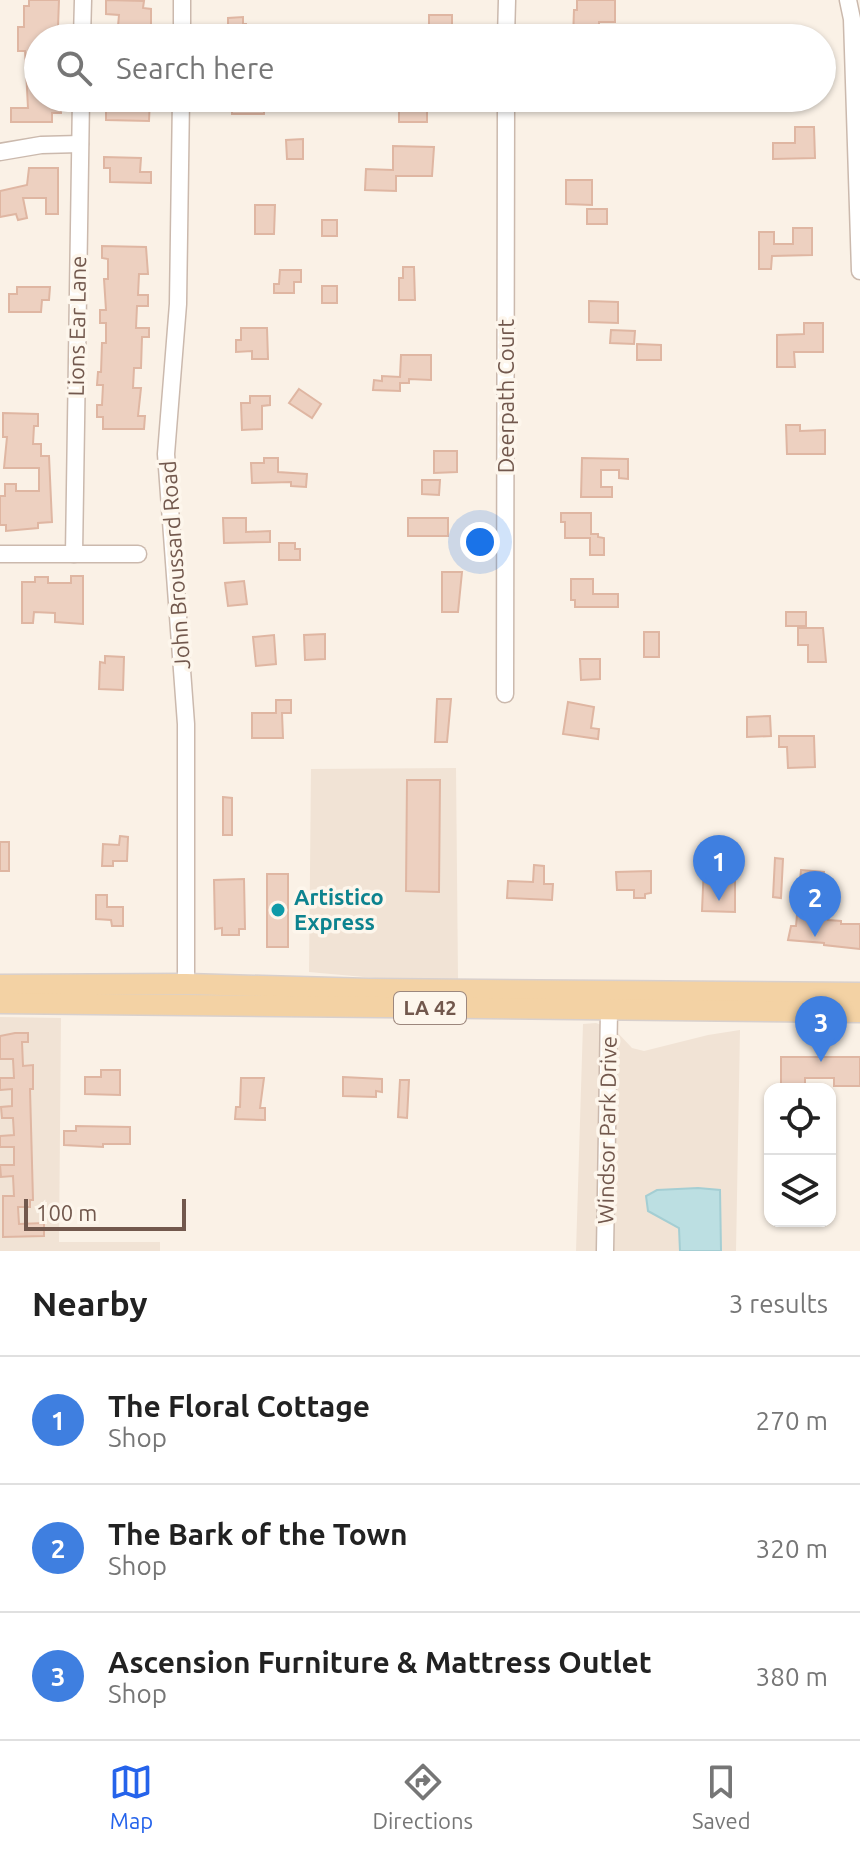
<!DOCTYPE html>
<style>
:root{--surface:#fff;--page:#f6f6f6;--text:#222;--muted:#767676;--line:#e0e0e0;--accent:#2563eb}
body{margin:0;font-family:Ubuntu,sans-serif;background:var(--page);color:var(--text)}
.controls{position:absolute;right:24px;bottom:24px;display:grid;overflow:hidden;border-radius:16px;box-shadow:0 2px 6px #0004}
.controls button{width:72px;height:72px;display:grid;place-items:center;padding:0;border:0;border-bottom:2px solid var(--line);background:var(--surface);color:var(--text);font:40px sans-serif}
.scale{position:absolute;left:24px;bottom:20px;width:162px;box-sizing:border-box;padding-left:8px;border:4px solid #72584d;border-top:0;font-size:22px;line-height:28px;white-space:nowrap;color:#72584d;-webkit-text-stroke:6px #fdf6ec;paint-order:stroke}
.you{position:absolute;left:480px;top:542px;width:28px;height:28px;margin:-20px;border:6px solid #fff;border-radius:50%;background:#1a73e8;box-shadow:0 0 0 12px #1a73e833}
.badge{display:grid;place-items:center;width:52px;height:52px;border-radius:50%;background:var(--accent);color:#fff;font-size:26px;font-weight:700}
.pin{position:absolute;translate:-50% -66px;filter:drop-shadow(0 2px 4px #0008)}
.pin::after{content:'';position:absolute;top:42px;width:28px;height:24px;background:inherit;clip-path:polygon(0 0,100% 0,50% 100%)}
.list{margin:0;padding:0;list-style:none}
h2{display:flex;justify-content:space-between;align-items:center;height:104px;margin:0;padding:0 32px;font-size:34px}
h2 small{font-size:26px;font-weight:400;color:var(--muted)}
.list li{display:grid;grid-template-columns:52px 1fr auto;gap:24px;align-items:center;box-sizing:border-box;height:128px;padding:0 32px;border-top:2px solid var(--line)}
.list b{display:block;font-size:30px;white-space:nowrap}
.list p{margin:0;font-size:26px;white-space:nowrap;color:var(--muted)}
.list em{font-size:26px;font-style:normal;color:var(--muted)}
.icon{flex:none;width:44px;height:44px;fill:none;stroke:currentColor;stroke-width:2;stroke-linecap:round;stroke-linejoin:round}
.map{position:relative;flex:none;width:860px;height:1251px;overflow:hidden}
.search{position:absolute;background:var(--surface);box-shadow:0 2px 6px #0004;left:24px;right:24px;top:24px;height:88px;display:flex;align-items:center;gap:20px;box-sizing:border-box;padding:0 28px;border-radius:44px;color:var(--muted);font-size:30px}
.sheet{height:488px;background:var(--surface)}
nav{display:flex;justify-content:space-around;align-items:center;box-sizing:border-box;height:112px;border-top:2px solid var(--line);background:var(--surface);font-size:22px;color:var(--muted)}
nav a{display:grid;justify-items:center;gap:4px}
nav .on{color:var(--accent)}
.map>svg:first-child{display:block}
.residential{fill:#f1e3d5}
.water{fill:#bcdfe2;stroke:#a4ced3;stroke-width:2}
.building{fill:#edd0c0;stroke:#dfb6a2;stroke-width:2}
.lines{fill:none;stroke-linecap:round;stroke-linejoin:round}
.minor-casing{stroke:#cbb9ad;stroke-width:19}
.major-casing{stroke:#d8d0cd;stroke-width:23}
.minor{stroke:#fff;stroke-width:16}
.major{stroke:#f3d2a4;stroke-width:20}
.culture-dot{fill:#0f9aa8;stroke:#fdf6ec;stroke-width:3}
.labels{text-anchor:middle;stroke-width:7;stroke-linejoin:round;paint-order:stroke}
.shield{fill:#fdf6ec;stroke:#9c877d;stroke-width:2}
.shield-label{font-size:20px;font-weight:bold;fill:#72584d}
.street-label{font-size:22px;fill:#72584d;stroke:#fdf6ec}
.culture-label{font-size:22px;font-weight:bold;fill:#0d838f;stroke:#fdf6ec;text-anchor:start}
</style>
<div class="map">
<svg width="860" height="1251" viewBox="0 0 860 1251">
<rect width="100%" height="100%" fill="#faf1e6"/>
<g class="residential">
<path d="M456,768L458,979L375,978L309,972L311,769Z"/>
<path d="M0,1017L61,1018L59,1242H160V1251H0Z"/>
<path d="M596,1023L615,1030L632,1048L644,1051L708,1035L740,1030L736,1251H576L583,1024Z"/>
</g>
<path class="water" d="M698,1188L720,1190L721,1251H680L679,1228L648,1211L646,1196L657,1190Z"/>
<g class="building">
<path d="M29,0H59L58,27H63L62,38H38V98H61V113H52V122H11V108H28L25,51H18V27H24V6H29Z"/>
<path d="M106,0L144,1L143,8L151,9V27L118,26L119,15L106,14Z"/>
<path d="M577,0H615V22H599V38H573L574,10H577Z"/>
<path d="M429,15H452V38H443V28H429Z"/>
<path d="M243,17V24H246L247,38H223V25H228V18Z"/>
<path d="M106,98H150L149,121L106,120Z"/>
<rect x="232" y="98" width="32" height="16"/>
<path d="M399,98H435V111H427V122H399Z"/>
<path d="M570,98H595V103H603V111L570,110Z"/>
<path d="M795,127H814L815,158L773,159V143H795Z"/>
<path d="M303,139V159H287L286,140Z"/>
<path d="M393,146L434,147L432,176H396V191L365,190L366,169L393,170Z"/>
<path d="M104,157L141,158L140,172H151V183L110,182V168H104Z"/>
<path d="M29,168H58V214H46V198H23L27,218L18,220L16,214L0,217V191L27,185Z"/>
<path d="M566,180H592V205L566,204Z"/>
<path d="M255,205H275L274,234H255Z"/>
<rect x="587" y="209" width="20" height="15"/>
<rect x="322" y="220" width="15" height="16"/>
<path d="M793,228H812V255L772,256L771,269H759V232H774V244H793Z"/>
<path d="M102,246L146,247L148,274H139L138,295H148V306H137L136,328H149V337H142L141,368H134L133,388H141L138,416H145L144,429H103V417H97V405H102L103,385H97L98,372H101L102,343H106V323H100V310H106L104,279H108V259L102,258Z"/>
<path d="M403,267H414L415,300H399V278H403Z"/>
<path d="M280,270H301V282H294V293H274V284H279Z"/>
<rect x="322" y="286" width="15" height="17"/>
<path d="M17,287H50L49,300H42L41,312H9V294H17Z"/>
<path d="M589,301L618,302V323L589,322Z"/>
<path d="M804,323H823V352H794L795,367H777V335L804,334Z"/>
<path d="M241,328H267L268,359H252V351L236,352V340H241Z"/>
<path d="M611,330L635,331L634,344L610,343Z"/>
<path d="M637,344L661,345V360H637Z"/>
<path d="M401,355H431V380L409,379V383H400V391L373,390L374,380L382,381V376L400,377Z"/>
<path d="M299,389L321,404L312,418L289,403Z"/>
<path d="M250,396H270V405L262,406V429L242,430L241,403H250Z"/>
<path d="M3,413L38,414V426H34L33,444H41V456H49L52,522L38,523V528L6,531V525H0V496H5V484H16V491H39V468H4L7,437H3Z"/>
<path d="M786,425H800V431L825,430V454H787Z"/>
<path d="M434,451H457V472L434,473Z"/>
<path d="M264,458H278V472L307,474L306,487L291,486V482L252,483L251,463H264Z"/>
<path d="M582,458L628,459V479L619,478V470H601V487H612V497H581Z"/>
<path d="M422,480H440L439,495L422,494Z"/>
<path d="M561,513H591V534H598V537L604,538V555H590V538H565V522H561Z"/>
<path d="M223,518H246V532L270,531V542L224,543Z"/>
<rect x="408" y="518" width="40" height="18"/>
<path d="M279,543H295V549H300V560H279Z"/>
<path d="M442,572H462L458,612H442Z"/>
<path d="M71,576H83V624L55,622V613L34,612L33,623H22V582H35V577H48V583H71Z"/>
<path d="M571,579H593V594H618V607H575V600H571Z"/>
<path d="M244,581L247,604L228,606L225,583Z"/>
<rect x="786" y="612" width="20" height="14"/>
<path d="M798,628H823L826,662H808V645H798Z"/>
<rect x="644" y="632" width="15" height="25"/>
<path d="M325,634V659L305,660L304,635Z"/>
<path d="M274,635L276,664L256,666L253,637Z"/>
<path d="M105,656L124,657L123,690L99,689L100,662L105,663Z"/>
<path d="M580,659H600V679L581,680Z"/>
<path d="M437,699H451L447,742H435Z"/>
<path d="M276,700H291V713H282L283,738H252V713H276Z"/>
<path d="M568,702L594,707L591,728L599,729L598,739L563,734Z"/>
<path d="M770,716L771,736L747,737V717Z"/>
<path d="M779,736H814L815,767L788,768L787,747H779Z"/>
<path d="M407,780H440L439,892L406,891Z"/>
<path d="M223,797L232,798V835H223Z"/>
<path d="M120,836L128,837L127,861H113V866H102L103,844L119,845Z"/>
<rect x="0" y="842" width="9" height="29"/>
<path d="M775,858L783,859L781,898L773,897Z"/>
<path d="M534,865L544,866V884H553L552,900L507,898L508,881L533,882Z"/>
<path d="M704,865H717V872H735V912L702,911Z"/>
<path d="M801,870L824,872L822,898L832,900L828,920L841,921V924H860V949L824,945V943L788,940L791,926H796Z"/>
<path d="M651,871V893L645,894V898H634V890H617L616,872Z"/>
<rect x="267" y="874" width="21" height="73"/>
<path d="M244,879L245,929H239V935H222V928L215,929L214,880Z"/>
<path d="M96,895H107V907H123V926H112L111,920L96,919Z"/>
<path d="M15,1033H28V1042H22L23,1066L33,1065V1089H30L33,1200H30V1207H18L19,1224L44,1223V1236L3,1237V1196H14L13,1176L1,1177L0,1165H14V1147H0V1136L14,1135L13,1118H2L1,1107L12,1106V1089L0,1090V1078H14L13,1059H0V1036Z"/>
<path d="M781,1057H860V1086H834V1078H805V1084H781Z"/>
<path d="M101,1070H120V1095L85,1094V1077H101Z"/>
<path d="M343,1077L382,1079V1092L376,1091V1097L343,1096Z"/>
<path d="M241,1078H264L260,1108H265V1120L235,1119L236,1107H240Z"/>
<path d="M400,1080H409L407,1118L398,1117Z"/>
<path d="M76,1126L130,1127V1144H103V1147L64,1145V1131H76Z"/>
</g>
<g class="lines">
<g class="minor-casing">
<g id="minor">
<path d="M848,0L852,19L860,271"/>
<path d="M82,38L83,0"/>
<path d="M182,38V0"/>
<path d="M506,38L507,0"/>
<path d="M181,98L178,304L166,454L186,724V984"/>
<path d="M0,152L41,145L80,144"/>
<path d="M0,554H138"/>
<path d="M74,554L81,98"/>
<path d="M505,694L506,98"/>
<path d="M605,1251L609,1010"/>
</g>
</g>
<g class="major-casing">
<g id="major">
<path d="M0,985L186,984L370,989L860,993"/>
<path d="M0,1003L860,1012"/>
</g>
</g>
<use href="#minor" class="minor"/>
<use href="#major" class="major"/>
</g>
<circle class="culture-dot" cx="278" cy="910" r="8"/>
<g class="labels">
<rect class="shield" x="394" y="992" width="72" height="32" rx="6"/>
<g class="shield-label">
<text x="430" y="1015">LA 42</text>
</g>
<g class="street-label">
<text transform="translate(77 326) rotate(-89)" y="8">Lions Ear Lane</text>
<text transform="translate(506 396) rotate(-90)" y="8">Deerpath Court</text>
<text transform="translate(175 565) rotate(-94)" y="8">John Broussard Road</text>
<text transform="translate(607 1130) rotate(-89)" y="8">Windsor Park Drive</text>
</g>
<g class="culture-label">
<text x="294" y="905">Artistico<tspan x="294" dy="25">Express</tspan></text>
</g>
</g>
</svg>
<div class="controls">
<button><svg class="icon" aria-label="locate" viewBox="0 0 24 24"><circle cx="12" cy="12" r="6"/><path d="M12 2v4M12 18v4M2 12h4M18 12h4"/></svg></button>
<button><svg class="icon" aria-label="layers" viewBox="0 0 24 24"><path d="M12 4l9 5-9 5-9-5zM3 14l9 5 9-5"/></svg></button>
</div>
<div class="scale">100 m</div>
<div class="you"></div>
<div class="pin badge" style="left:719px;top:901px;background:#3f7fe0">1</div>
<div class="pin badge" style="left:815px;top:937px;background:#3f7fe0">2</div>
<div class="pin badge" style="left:821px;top:1062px;background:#3f7fe0">3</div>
<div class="search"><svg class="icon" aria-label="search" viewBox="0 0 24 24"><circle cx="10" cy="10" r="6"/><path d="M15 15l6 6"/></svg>Search here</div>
</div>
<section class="sheet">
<h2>Nearby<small>3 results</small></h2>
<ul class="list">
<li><span class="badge" style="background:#3f7fe0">1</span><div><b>The Floral Cottage</b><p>Shop</p></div><em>270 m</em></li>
<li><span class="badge" style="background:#3f7fe0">2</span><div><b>The Bark of the Town</b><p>Shop</p></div><em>320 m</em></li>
<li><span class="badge" style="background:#3f7fe0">3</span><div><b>Ascension Furniture &amp; Mattress Outlet</b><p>Shop</p></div><em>380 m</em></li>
</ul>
</section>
<nav>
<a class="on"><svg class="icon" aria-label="map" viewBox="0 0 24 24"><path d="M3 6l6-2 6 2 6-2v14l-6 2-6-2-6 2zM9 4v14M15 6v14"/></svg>Map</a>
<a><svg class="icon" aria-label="directions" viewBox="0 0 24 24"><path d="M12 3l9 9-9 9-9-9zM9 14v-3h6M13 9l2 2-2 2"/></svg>Directions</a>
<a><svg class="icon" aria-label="saved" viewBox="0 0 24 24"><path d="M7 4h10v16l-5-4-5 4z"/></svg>Saved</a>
</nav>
